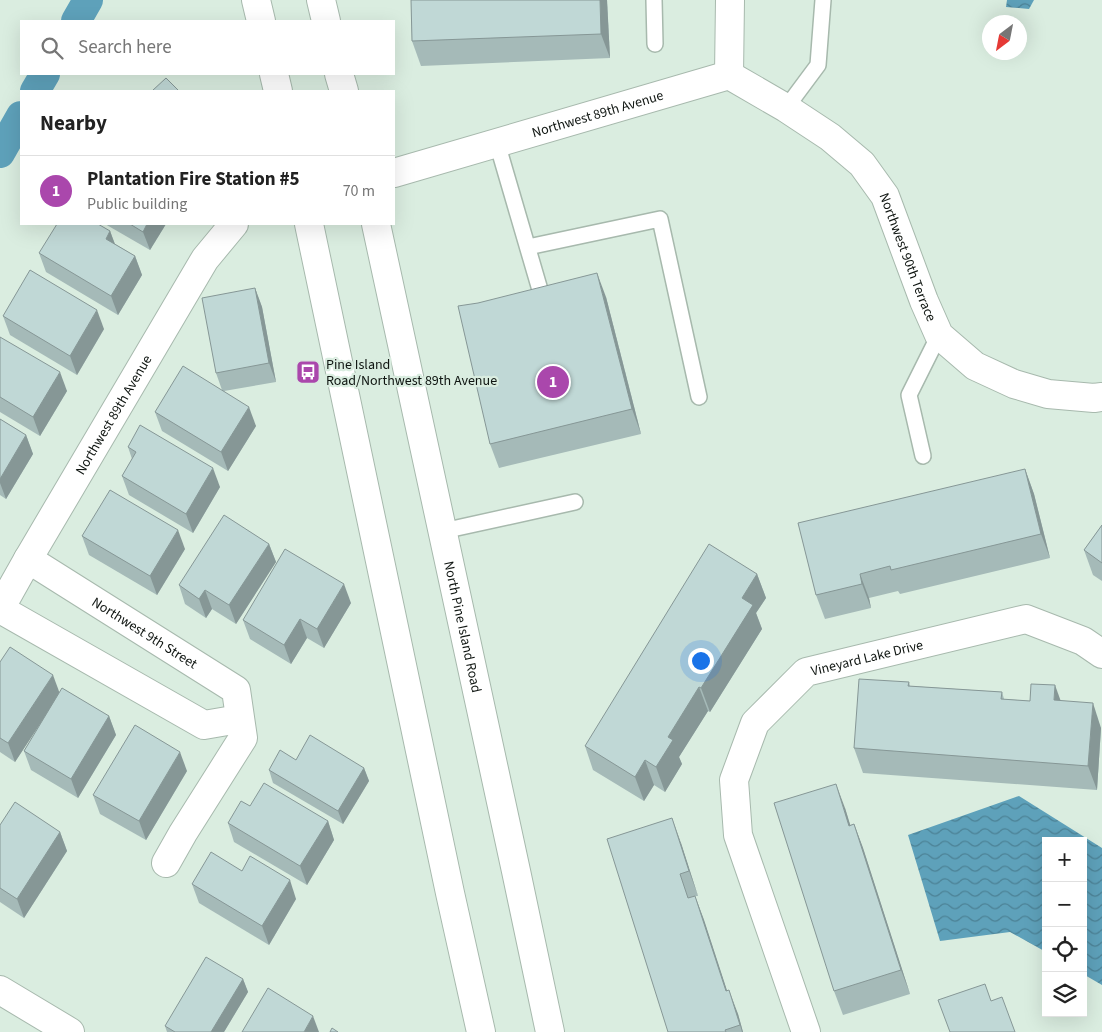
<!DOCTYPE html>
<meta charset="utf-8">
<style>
:root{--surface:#fff;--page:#f6f6f6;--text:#222;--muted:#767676;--line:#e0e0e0;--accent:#aa47ac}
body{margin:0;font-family:"Source Sans 3",sans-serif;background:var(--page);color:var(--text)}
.controls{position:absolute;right:15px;bottom:15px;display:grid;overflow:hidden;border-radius:0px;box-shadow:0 5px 20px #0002}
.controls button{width:45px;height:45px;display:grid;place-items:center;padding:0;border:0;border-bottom:1px solid var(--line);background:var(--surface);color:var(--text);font:25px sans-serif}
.compass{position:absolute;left:982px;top:15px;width:45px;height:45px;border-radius:50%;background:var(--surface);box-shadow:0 5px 20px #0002;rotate:212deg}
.you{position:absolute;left:700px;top:660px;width:18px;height:18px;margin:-12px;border:4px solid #fff;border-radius:50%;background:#1a73e8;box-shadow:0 0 0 8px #1a73e833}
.badge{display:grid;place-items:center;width:32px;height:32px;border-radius:50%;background:var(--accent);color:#fff;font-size:16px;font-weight:700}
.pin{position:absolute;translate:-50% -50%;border:2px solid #fff;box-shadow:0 1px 5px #0006}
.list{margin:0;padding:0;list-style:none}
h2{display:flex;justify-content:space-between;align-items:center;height:65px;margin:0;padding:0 20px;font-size:21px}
h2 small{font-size:16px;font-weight:400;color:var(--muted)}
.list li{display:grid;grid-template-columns:32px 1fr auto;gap:15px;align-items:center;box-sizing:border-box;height:70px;padding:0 20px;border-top:1px solid var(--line)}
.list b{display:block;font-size:19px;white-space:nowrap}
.list p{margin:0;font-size:16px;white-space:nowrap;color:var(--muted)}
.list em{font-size:16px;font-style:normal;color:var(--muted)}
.icon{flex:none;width:28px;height:28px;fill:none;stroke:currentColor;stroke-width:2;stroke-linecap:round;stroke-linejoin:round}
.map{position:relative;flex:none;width:1102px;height:1032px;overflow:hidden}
.search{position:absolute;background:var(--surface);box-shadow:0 5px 20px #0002;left:20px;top:20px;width:375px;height:55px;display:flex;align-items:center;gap:12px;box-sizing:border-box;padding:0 18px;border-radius:0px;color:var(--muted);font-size:19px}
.panel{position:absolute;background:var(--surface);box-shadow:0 5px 20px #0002;left:20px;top:90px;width:375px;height:135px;border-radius:0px}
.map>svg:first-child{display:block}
.water{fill:url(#water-waves)}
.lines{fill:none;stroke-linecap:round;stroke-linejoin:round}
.canal{stroke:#5ea1ba;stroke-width:30}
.lane-casing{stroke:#a7b9ad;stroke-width:18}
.street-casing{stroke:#a7b9ad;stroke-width:30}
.secondary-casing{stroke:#a7b9ad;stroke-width:30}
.lane{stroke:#fff;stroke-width:15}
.street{stroke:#fff;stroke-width:28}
.secondary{stroke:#fff;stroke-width:28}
.wall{fill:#a5bab8}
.shaded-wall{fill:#869796}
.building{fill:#c0d8d6;stroke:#869796}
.labels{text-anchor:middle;stroke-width:4.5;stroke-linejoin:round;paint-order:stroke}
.street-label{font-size:14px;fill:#0f1511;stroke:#daede0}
.poi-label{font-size:14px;fill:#0f1511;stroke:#daede0;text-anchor:start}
</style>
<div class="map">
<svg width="1102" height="1032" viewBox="0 0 1102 1032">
<defs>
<pattern id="water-waves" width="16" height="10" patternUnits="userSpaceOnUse" patternTransform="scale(1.25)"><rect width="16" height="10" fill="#5ea1ba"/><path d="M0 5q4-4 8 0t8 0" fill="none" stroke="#4c8296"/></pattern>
</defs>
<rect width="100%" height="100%" fill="#daede0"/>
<g class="water">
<path d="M1007,0H1034L1029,9L1006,7Z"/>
<path d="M1019,796L1102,848V985L1083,974V841H1046V952L1010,932L940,941L908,835Z"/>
</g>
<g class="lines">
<g class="canal">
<path d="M76,21L88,0"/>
<path d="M35,91L45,74"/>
<path d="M0,153L21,116"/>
</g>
<g class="lane-casing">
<g id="lane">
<path d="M654,0L655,44"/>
<path d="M786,108L818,65L823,0"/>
<path d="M497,143L545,307"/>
<path d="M528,247L660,219L699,397"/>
<path d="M923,456L909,395L939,335"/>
<path d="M443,531L575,502"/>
</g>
</g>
<g class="street-casing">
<g id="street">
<path id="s1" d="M729,75L786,108L830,137L862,164L885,196L924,301L939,335L975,366L1014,384L1048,394L1094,398L1102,397"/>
<path id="s2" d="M394,173L729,75L730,0"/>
<path id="s3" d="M28,559L236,690L243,738L183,833L166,863"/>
<path id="s4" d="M0,609L28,559L205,259L234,224"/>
<path d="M0,609L204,725L239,719"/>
<path d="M0,990L70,1032"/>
<path id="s5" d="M806,1032L738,835L734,780L755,723L806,672L1026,619L1083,641L1102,654"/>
</g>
</g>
<g class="secondary-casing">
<g id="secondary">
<path d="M256,0L261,21"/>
<path d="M321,0L326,21"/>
<path d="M274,74L278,91"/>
<path d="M339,74L344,91"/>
<path d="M309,224L450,893L481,1032"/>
<path id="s6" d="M376,224L516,871L550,1032"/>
</g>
</g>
<use href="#lane" class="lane"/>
<use href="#street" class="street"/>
<use href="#secondary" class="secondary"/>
</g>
<g class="wall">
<path d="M411,0H607L610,58L421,66L412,41Z"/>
<path d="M105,224H166L150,250Z"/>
<path d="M110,231L115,244L135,256L142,275L118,315L46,272L39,253Z"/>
<path d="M255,288L262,307L276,382L224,391L256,426L228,471L162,431L155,412L222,390L216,373Z"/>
<path d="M606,297L641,434L499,468L490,444L478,303Z"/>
<path d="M3,316L104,329L77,375L10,335Z"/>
<path d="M0,337L67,391L40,436L0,412Z"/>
<path d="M0,419L26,435L33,454L6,499L0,495Z"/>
<path d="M128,447L220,487L193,533L129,495L122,476L132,459Z"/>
<path d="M1025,469L1034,494L1050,558L900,594L898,591L869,598L871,608L825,619L816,595Z"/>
<path d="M1102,525V581L1093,575L1084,550Z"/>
<path d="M82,536L185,549L157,595L89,555Z"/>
<path d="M269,544L276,562L236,624L212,609L206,618L185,604L179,585Z"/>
<path d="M757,574L766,598L756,613L762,629L710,712L708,711L679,757L682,764L665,792L654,785L644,801L593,770L585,746Z"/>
<path d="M351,603L324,648L307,638L291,664L250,639L243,620Z"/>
<path d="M0,662L59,693L109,716L116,735L78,798L31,770L24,751L53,703L15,762L0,752Z"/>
<path d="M909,682L910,686L1002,692L1004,699L1030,701H1061L1101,728L1097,790L863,773L854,748Z"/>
<path d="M296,760L364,768L369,781L343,824L273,783L269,770Z"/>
<path d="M187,771L146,840L100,814L93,795Z"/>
<path d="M250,806L328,821L334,840L307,885L234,842L228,823Z"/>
<path d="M845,808L850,825L854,824L863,848L910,994L843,1015L834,991Z"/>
<path d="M0,825L60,832L67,851L24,918L0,902Z"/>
<path d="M681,843L698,896H695L704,920L727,991L738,1014L743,1032H668Z"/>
<path d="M242,871L296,899L269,945L199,903L192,884Z"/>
<path d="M243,979L248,992L224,1032H167L165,1026Z"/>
</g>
<g class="shaded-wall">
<path d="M600,0H607L610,58L601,34Z"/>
<path d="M147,224H166L150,250L143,232Z"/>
<path d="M110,231L117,250L106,239Z"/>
<path d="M135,256L142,275L118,315L111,296Z"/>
<path d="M597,273L606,297L641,434L632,409Z"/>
<path d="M255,288L262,307L276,382L269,363Z"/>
<path d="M97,310L104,329L77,375L70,356Z"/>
<path d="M60,372L67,391L40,436L33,417Z"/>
<path d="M249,407L256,426L228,471L221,452Z"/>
<path d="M26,435L33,454L6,499L0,483V479Z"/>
<path d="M213,468L220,487L193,533L186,514Z"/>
<path d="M1025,469L1034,494L1050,558L1041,534Z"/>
<path d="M178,530L185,549L157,595L150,576Z"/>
<path d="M269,544L276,562L236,624L229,605Z"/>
<path d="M757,574L766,598L756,613L762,629L710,712L701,688L742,598Z"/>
<path d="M860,574L869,598L871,608L862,584Z"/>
<path d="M344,584L351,603L324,648L317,629Z"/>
<path d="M205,590L212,609L206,618L199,599Z"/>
<path d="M300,619L307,638L291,664L284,645Z"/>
<path d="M53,675L60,694L15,762L8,743Z"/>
<path d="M1055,685L1064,710L1054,700Z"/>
<path d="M699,687L708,711L679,757L682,764L665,792L656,767L668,737Z"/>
<path d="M1093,703L1101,728L1097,790L1088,766Z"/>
<path d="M109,716L116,735L78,798L71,779Z"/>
<path d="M180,752L187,771L146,840L139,821Z"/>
<path d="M645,760L654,785L644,801L635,777Z"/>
<path d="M364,768L369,781L343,824L338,811Z"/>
<path d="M836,784L845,808L858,850L849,826Z"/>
<path d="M672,818L681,843L698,896L689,871Z"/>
<path d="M328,821L334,840L307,885L300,866Z"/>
<path d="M854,824L863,848L910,994L901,970Z"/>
<path d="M60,832L67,851L24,918L17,899Z"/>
<path d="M290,880L296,899L269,945L262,926Z"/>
<path d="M695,896L704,920L735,1015L726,991Z"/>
<path d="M243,979L248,992L224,1032H211Z"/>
<path d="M729,990L738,1014L743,1032H742L740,1025Z"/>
<path d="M313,1016L319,1032H304Z"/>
</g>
<g class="building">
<path d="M411,0H600L601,34L412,41Z"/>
<path d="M166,78L179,91H152Z"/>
<path d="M57,224H98L110,231L106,239L135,256L111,296L39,253Z"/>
<path d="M130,224H147L143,232Z"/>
<path d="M30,270L97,310L70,356L3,316Z"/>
<path d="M597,273L632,409L490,444L458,306L478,303Z"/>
<path d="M255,288L269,363L216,373L202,298Z"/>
<path d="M0,337L60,372L33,417L0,397Z"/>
<path d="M183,366L249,407L221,452L155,412Z"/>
<path d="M0,419L26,435L0,479Z"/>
<path d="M140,425L213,468L186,514L122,476L136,452L128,447Z"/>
<path d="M1025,469L1041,534L891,570L890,566L860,574L862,584L816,595L798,523Z"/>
<path d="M110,490L178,530L150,576L82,536Z"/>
<path d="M224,515L269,544L229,605L205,590L199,599L179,585Z"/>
<path d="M1102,525V563L1084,550Z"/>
<path d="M709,544L757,574L742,598L753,605L701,688L699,687L668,737L673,740L656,767L645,760L635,777L585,746Z"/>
<path d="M285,549L344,584L317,629L300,619L284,645L243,620Z"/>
<path d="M10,647L53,675L8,743L0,738V662Z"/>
<path d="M859,679L909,682L908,686L1002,692L1001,699L1030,701L1031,684L1055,685L1054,700L1093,703L1088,766L854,748Z"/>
<path d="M62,688L109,716L71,779L24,751Z"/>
<path d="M135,725L180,752L139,821L93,795Z"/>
<path d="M310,735L364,768L338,811L269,770L280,750L296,760Z"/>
<path d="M264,783L328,821L300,866L228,823L241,801L250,806Z"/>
<path d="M836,784L849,826L854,824L901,970L834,991L774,803Z"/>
<path d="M15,802L60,832L17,899L0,888V825Z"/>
<path d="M672,818L689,871L680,874L688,898L695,896L726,991L729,990L740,1025L725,1030L726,1032H668L607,839Z"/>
<path d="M211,852L242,871L250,856L290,880L262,926L192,884Z"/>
<path d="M206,957L243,979L211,1032H175L165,1026Z"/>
<path d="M985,984L991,1001L1002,997L1015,1032H950L938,1000Z"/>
<path d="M268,988L313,1016L304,1032H242Z"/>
<path d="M332,1028L338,1032H330Z"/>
</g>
<defs>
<g id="bus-square" transform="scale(1.25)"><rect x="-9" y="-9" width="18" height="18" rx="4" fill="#aa47ac" stroke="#daede0"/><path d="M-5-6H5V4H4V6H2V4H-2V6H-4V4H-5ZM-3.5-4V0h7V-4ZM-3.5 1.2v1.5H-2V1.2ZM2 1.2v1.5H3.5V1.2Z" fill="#fff"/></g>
</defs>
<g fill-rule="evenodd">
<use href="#bus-square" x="308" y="372"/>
</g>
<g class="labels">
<g class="street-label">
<text dy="5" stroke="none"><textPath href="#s2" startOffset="212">Northwest 89th Avenue</textPath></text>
<text dy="5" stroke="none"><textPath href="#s1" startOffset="265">Northwest 90th Terrace</textPath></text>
<text dy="5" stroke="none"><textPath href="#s4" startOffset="225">Northwest 89th Avenue</textPath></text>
<text dy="5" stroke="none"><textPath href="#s6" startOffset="412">North Pine Island Road</textPath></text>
<text dy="5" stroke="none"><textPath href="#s3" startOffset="138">Northwest 9th Street</textPath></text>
<text dy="5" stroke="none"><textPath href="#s5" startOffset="459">Vineyard Lake Drive</textPath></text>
</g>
<g class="poi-label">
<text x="326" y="369">Pine Island<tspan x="326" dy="16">Road/Northwest 89th Avenue</tspan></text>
</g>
</g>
</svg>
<div class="controls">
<button>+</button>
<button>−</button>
<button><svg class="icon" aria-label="locate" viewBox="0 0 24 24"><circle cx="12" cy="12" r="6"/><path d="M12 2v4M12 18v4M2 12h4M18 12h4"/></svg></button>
<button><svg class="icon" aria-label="layers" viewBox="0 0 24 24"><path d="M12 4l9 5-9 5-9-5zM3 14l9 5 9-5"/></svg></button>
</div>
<svg class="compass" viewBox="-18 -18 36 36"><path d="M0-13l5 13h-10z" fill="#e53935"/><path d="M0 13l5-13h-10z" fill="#767676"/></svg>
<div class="you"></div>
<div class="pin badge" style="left:553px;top:382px">1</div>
<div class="search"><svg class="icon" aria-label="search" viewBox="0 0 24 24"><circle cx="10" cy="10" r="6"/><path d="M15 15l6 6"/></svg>Search here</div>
<section class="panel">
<h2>Nearby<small></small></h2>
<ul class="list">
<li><span class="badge">1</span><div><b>Plantation Fire Station #5</b><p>Public building</p></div><em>70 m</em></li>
</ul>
</section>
</div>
